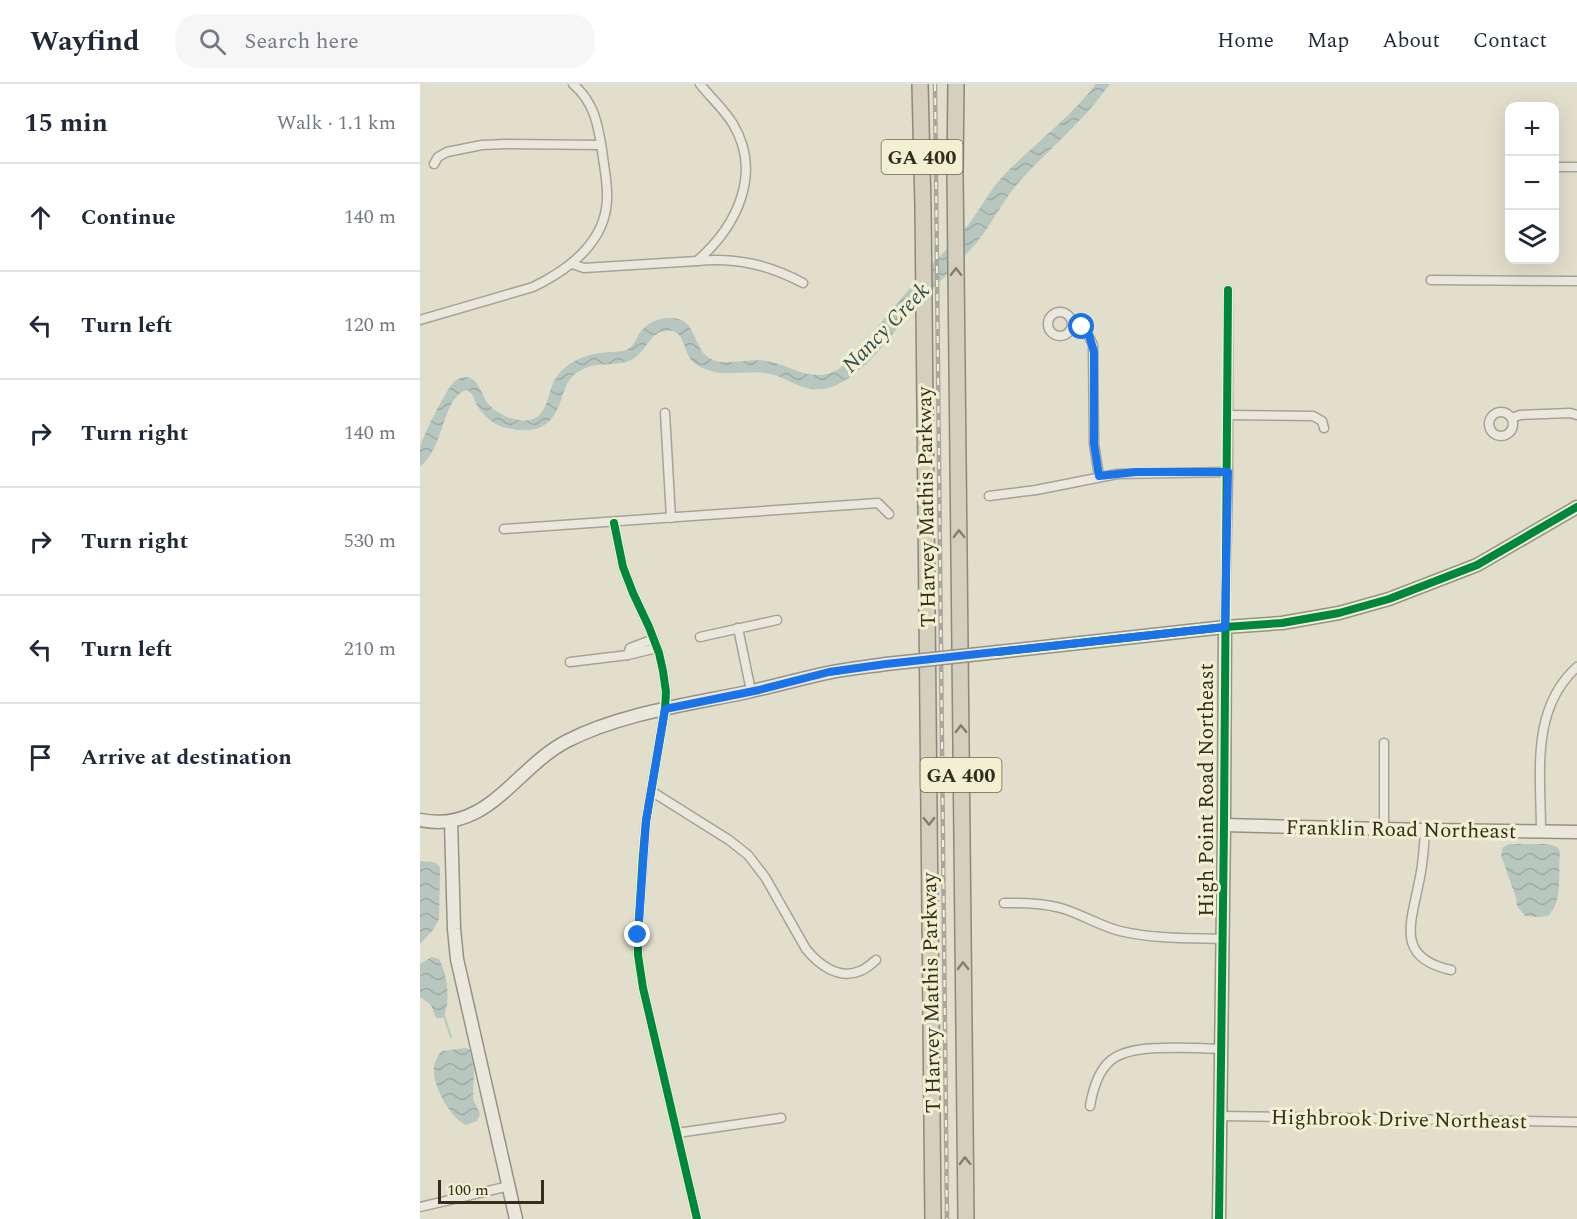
<!DOCTYPE html>
<meta charset="utf-8">
<style>
:root{--surface:#fff;--page:#f6f6f7;--text:#1f2937;--muted:#747a83;--line:#e0e1e3}
body{margin:0;font-family:Spectral,serif;background:var(--page);color:var(--text)}
.controls{position:absolute;right:18px;top:18px;display:grid;overflow:hidden;border-radius:12px;box-shadow:0 6px 24px #0002}
.controls button{width:54px;height:54px;display:grid;place-items:center;padding:0;border:0;border-bottom:2px solid var(--line);background:var(--surface);color:var(--text);font:30px sans-serif}
.scale{position:absolute;left:18px;bottom:15px;width:106px;box-sizing:border-box;padding-left:6px;border:3px solid #332d1e;border-top:0;font-size:16px;line-height:21px;white-space:nowrap;color:#332d1e;-webkit-text-stroke:4px #f2efd2;paint-order:stroke}
.stop{position:absolute;width:18px;height:18px;margin:-14px;border:4px solid #1a73e8;border-radius:50%;background:#fff}
.stop.end{background:#1a73e8;border-color:#fff;box-shadow:0 2px 6px #0008}
.list{margin:0;padding:0;list-style:none}
h2{display:flex;justify-content:space-between;align-items:center;height:78px;margin:0;padding:0 24px;font-size:26px}
h2 small{font-size:20px;font-weight:400;color:var(--muted)}
.list li{display:grid;grid-template-columns:39px 1fr auto;gap:18px;align-items:center;box-sizing:border-box;height:108px;padding:0 24px;border-top:2px solid var(--line)}
.list b{display:block;font-size:22px;white-space:nowrap}
.list em{font-size:20px;font-style:normal;color:var(--muted)}
.icon{flex:none;width:33px;height:33px;fill:none;stroke:currentColor;stroke-width:2;stroke-linecap:round;stroke-linejoin:round}
.map{position:relative;flex:none;width:1157px;height:1135px;overflow:hidden}
header{display:flex;align-items:center;gap:36px;box-sizing:border-box;height:84px;padding:0 30px;background:var(--surface);border-bottom:2px solid var(--line)}
header strong{font-size:28px}
nav{display:flex;gap:33px;margin-inline-start:auto;font-size:21px}
.search{width:420px;height:54px;background:var(--page);display:flex;align-items:center;gap:15px;box-sizing:border-box;padding:0 21px;border-radius:24px;color:var(--muted);font-size:22px}
main{display:flex}
aside{flex:1;background:var(--surface)}
.map>svg:first-child{display:block}
.water{fill:url(#water-waves)}
.lines{fill:none;stroke-linecap:round;stroke-linejoin:round}
.stream{stroke:#b7c7bf;stroke-width:2}
.street-casing{stroke:#a6a395;stroke-width:11}
.secondary-casing{stroke:#969285;stroke-width:15}
.highway-casing{stroke:#8c887b;stroke-width:18}
.street{stroke:#eae8dd;stroke-width:8}
.secondary{stroke:#eae8dd;stroke-width:12}
.highway{stroke:#d4d0bd;stroke-width:15}
.rail-casing{stroke:#a8a79d;stroke-width:4.5}
.rail{stroke:#f2efd2;stroke-width:2;stroke-dasharray:7;stroke-linecap:butt}
.secondary-bridge-casing{stroke:#969285;stroke-width:15;stroke-linecap:butt}
.secondary-bridge{stroke:#eae8dd;stroke-width:12}
.cycleway-casing{stroke:#f2efd2;stroke-width:11}
.cycleway{stroke:#00873e;stroke-width:8}
.oneway{stroke:#847e6e}
.route{stroke:#1a73e8;stroke-width:8}
.labels{text-anchor:middle;stroke-width:6;stroke-linejoin:round;paint-order:stroke}
.shield{fill:#f2efd2;stroke:#6c6754;stroke-width:1.5}
.shield-label{font-size:20px;font-weight:bold;fill:#332d1e}
.street-label{font-size:21px;fill:#332d1e;stroke:#f2efd2}
.water-label{font-size:22px;font-style:italic;fill:#2f4d52;stroke:#f2efd2}
</style>
<header>
<strong>Wayfind</strong>
<div class="search"><svg class="icon" aria-label="search" viewBox="0 0 24 24"><circle cx="10" cy="10" r="6"/><path d="M15 15l6 6"/></svg>Search here</div>
<nav><a>Home</a><a>Map</a><a>About</a><a>Contact</a></nav>
</header>
<main>
<aside>
<h2>15 min<small>Walk · 1.1 km</small></h2>
<ul class="list">
<li><svg class="icon" aria-label="ahead" viewBox="0 0 24 24"><path d="M12 20V5M6 11l6-6 6 6"/></svg><div><b>Continue</b></div><em>140 m</em></li>
<li><svg class="icon" aria-label="left" viewBox="0 0 24 24"><path d="M17 20v-9H6M10 6l-5 5 5 5"/></svg><div><b>Turn left</b></div><em>120 m</em></li>
<li><svg class="icon" aria-label="right" viewBox="0 0 24 24"><path d="M7 20v-9h11M14 6l5 5-5 5"/></svg><div><b>Turn right</b></div><em>140 m</em></li>
<li><svg class="icon" aria-label="right" viewBox="0 0 24 24"><path d="M7 20v-9h11M14 6l5 5-5 5"/></svg><div><b>Turn right</b></div><em>530 m</em></li>
<li><svg class="icon" aria-label="left" viewBox="0 0 24 24"><path d="M17 20v-9H6M10 6l-5 5 5 5"/></svg><div><b>Turn left</b></div><em>210 m</em></li>
<li><svg class="icon" aria-label="arrive" viewBox="0 0 24 24"><path d="M6 21V4h12l-3 4 3 4H6"/></svg><div><b>Arrive at destination</b></div></li>
</ul>
</aside>
<div class="map">
<svg width="1157" height="1135" viewBox="0 0 1157 1135">
<defs>
<pattern id="water-waves" width="16" height="10" patternUnits="userSpaceOnUse" patternTransform="scale(1.5)"><rect width="16" height="10" fill="#b7c7bf"/><path d="M0 5q4-4 8 0t8 0" fill="none" stroke="#9eaba4"/></pattern>
</defs>
<rect width="100%" height="100%" fill="#e1decb"/>
<g class="water">
<path d="M676,0H690C680,13 670,26 658,38C640,58 619,75 601,96C583,115 573,139 557,158C536,183 512,204 491,228C473,248 456,274 433,291C421,300 407,307 392,305C375,303 361,290 345,289C323,286 303,294 283,284C278,282 272,278 269,273C263,261 262,243 244,247C228,250 226,269 211,276C194,284 174,275 155,290C144,299 143,314 137,326C126,349 104,349 83,343C73,340 64,332 58,323C54,316 54,309 46,306C21,315 25,365 0,382C0,376 0,369 0,363C3,352 28,301 36,296C58,284 60,311 69,321C76,328 85,333 94,335C100,336 107,338 113,335C130,329 127,303 138,291C149,276 170,269 189,268C195,268 202,268 208,265C214,262 216,255 219,250C226,239 239,233 252,234C277,235 272,262 289,274C302,283 330,274 346,277C369,280 386,297 410,289C434,280 449,254 464,235C475,223 485,210 495,198C511,181 529,164 544,146C559,128 568,108 584,91C613,61 651,33 676,0Z"/>
<path d="M1090,760H1128L1137,763L1140,768C1138,787 1143,819 1128,832L1119,833L1105,832L1097,822L1096,814L1081,771L1083,763Z"/>
<path d="M0,777C8,778 17,776 20,784L19,835L13,846L0,860Z"/>
<path d="M12,873L19,875C27,890 31,916 24,932L22,934H16L11,921L0,913V880Z"/>
<path d="M46,964L50,966L54,986L53,1015L60,1030L57,1037L46,1041C31,1035 12,1001 14,984C15,978 17,972 22,967Z"/>
</g>
<g class="lines">
<path class="stream" d="M24,932L31,953"/>
<g class="street-casing">
<g id="street">
<path d="M14,80L18,73L27,68L62,61L85,60L181,61"/>
<path d="M1134,83H1157"/>
<path d="M277,177C316,173 349,181 383,199"/>
<path d="M152,180L164,184L277,177C316,143 343,90 313,40C304,25 290,13 280,0"/>
<path d="M1011,196L1157,197"/>
<circle cx="640" cy="240" r="12"/>
<path d="M0,236L113,203C148,186 185,159 187,116C188,100 184,83 182,66C178,40 174,18 153,0"/>
<path d="M652,238C663,244 668,249 673,261L674,360L679,392"/>
<circle cx="1081" cy="340" r="12"/>
<path d="M245,329L251,434"/>
<path d="M808,331L893,332L902,337L904,344"/>
<path d="M1092,334L1100,331L1150,329L1157,331"/>
<path d="M569,412L616,406L697,390L808,388"/>
<path d="M194,439L203,483L213,509L229,543L239,569L243,587L246,608L245,625L226,737L223,771L218,851V871L223,904L277,1135"/>
<path d="M84,445L458,419L469,430"/>
<path d="M805,543L808,388V206"/>
<path d="M318,544L331,607"/>
<path d="M280,553L357,536"/>
<path d="M208,571L210,564L234,555"/>
<path d="M150,578L208,571L237,564"/>
<path d="M964,659V744"/>
<path d="M231,707L309,756L328,771L345,793L386,865C399,881 419,896 440,887C446,885 451,880 456,876"/>
<path d="M1005,746C1004,764 1003,781 999,798C991,839 975,874 1031,886"/>
<path d="M1121,747C1121,691 1110,625 1157,583"/>
<path d="M584,819C604,819 624,819 644,825C663,831 680,842 700,847C734,855 768,854 802,855"/>
<path d="M670,1022C678,976 695,965 740,964C760,963 781,964 801,965"/>
<path d="M801,1032L1157,1038"/>
<path d="M257,1049L361,1034"/>
<path d="M0,1123L89,1102"/>
</g>
</g>
<g class="secondary-casing">
<g id="secondary">
<path d="M578,568L805,543L862,539L919,529L969,515L1057,481L1157,423"/>
<path d="M0,736C68,750 95,684 147,657C200,630 265,621 323,609C351,603 379,595 407,589C426,585 446,583 466,580"/>
<path d="M31,737L34,845L37,875L96,1135"/>
<path d="M804,741L1005,746L1157,748"/>
<path d="M799,1135L804,741L805,543"/>
</g>
</g>
<g class="highway-casing">
<g id="highway">
<path d="M500,0L503,122L513,1135"/>
<path d="M536,0L535,89L546,1135"/>
</g>
</g>
<use href="#street" class="street"/>
<use href="#secondary" class="secondary"/>
<use href="#highway" class="highway"/>
<g class="rail-casing">
<path id="rail" d="M515,0L527,1135"/>
</g>
<use href="#rail" class="rail"/>
<g class="secondary-bridge-casing">
<path id="secondary-bridge" d="M466,580L578,568"/>
</g>
<use href="#secondary-bridge" class="secondary-bridge"/>
<g class="cycleway-casing">
<g id="cycleway">
<path d="M194,439L203,483L213,509L229,543L239,569L243,587L246,608L245,625L226,737L223,771L218,851V871L223,904L277,1135"/>
<path d="M578,568L805,543L862,539L919,529L969,515L1057,481L1157,423"/>
<path d="M799,1135L804,741L808,206"/>
</g>
</g>
<use href="#cycleway" class="cycleway"/>
</g>
<defs><path id="oneway-chevron" d="M-2-3.5L2.5 0L-2 3.5" fill="none" stroke-width="1.6" stroke-linecap="round" stroke-linejoin="round" transform="scale(1.5)"/></defs>
<g class="oneway">
<use href="#oneway-chevron" transform="translate(536 188) rotate(-91)"/>
<use href="#oneway-chevron" transform="translate(539 450) rotate(-91)"/>
<use href="#oneway-chevron" transform="translate(541 645) rotate(-91)"/>
<use href="#oneway-chevron" transform="translate(509 737) rotate(89)"/>
<use href="#oneway-chevron" transform="translate(543 882) rotate(-91)"/>
<use href="#oneway-chevron" transform="translate(545 1077) rotate(-91)"/>
</g>
<g class="lines">
<path class="route" d="M218,851L226,737L245,625L339,606L409,588L466,580L805,543L808,388H716L679,392L674,360V268L669,251L662,243"/>
</g>
<g class="labels">
<g class="shield">
<rect x="461.5" y="56" width="81" height="34" rx="4.5"/>
<rect x="500.5" y="674" width="81" height="34" rx="4.5"/>
</g>
<g class="shield-label">
<text x="502" y="80">GA 400</text>
<text x="541" y="698">GA 400</text>
</g>
<g class="street-label">
<text transform="translate(506 423) rotate(-91)" y="7">T Harvey Mathis Parkway</text>
<text transform="translate(786 706) rotate(-90)" y="7">High Point Road Northeast</text>
<text transform="translate(981 745) rotate(1)" y="7">Franklin Road Northeast</text>
<text transform="translate(511 909) rotate(-91)" y="7">T Harvey Mathis Parkway</text>
<text transform="translate(979 1035) rotate(1)" y="7">Highbrook Drive Northeast</text>
</g>
<g class="water-label">
<text transform="translate(465 243) rotate(-46)" y="8">Nancy Creek</text>
</g>
</g>
</svg>
<div class="controls">
<button>+</button>
<button>−</button>
<button><svg class="icon" aria-label="layers" viewBox="0 0 24 24"><path d="M12 4l9 5-9 5-9-5zM3 14l9 5 9-5"/></svg></button>
</div>
<div class="scale">100 m</div>
<div class="stop" style="left:662px;top:243px"></div>
<div class="stop end" style="left:218px;top:851px"></div>
</div>
</main>
